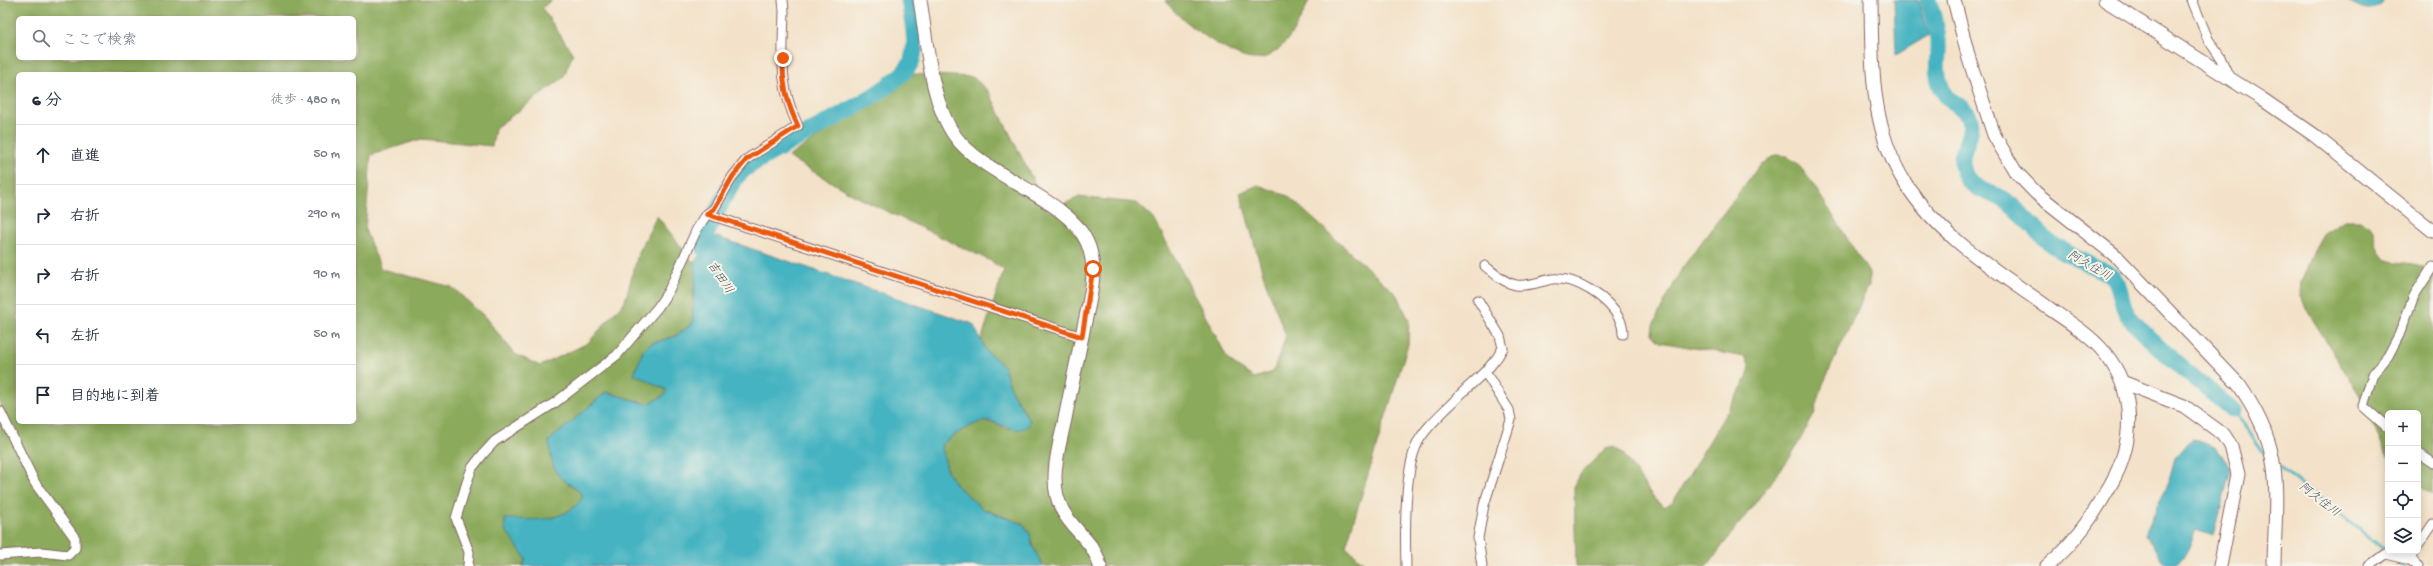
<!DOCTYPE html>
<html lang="ja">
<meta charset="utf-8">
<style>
:root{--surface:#fff;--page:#f6f6f7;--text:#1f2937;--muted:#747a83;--line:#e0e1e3}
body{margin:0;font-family:"Gochi Hand","Klee One",sans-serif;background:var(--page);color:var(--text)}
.controls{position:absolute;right:12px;bottom:12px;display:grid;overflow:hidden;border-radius:6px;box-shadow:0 2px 10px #0003}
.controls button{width:36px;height:36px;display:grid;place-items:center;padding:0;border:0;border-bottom:1px solid var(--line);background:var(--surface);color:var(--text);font:20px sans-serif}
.stop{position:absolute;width:12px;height:12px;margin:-9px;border:3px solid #ea580c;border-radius:50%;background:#fff}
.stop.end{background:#ea580c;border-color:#fff;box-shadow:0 1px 4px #0008}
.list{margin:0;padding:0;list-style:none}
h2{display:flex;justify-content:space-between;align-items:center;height:52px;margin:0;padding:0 16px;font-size:17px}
h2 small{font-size:13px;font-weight:400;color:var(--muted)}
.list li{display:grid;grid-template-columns:26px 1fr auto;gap:12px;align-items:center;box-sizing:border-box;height:60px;padding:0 16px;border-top:1px solid var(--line)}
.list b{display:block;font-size:15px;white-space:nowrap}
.list em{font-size:13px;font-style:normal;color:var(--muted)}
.icon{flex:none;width:22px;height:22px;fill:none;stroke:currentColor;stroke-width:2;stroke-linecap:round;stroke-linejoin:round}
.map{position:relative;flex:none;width:2433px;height:566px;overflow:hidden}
.search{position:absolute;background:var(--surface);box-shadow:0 2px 10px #0003;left:16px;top:16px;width:340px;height:44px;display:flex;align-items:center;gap:10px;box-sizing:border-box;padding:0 14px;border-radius:6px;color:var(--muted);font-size:15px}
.panel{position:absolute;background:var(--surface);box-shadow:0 2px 10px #0003;left:16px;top:72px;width:340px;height:352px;border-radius:6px}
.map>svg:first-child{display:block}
.forest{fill:#8caa5c;stroke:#6b6444;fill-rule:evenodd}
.water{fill:#45b3c1;stroke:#486976}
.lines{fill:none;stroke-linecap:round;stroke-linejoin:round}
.stream{stroke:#45b3c1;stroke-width:3}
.river{stroke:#45b3c1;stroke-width:17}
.street-casing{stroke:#856362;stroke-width:11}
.secondary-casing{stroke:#856362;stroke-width:15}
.street{stroke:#fff;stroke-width:9}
.secondary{stroke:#fff;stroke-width:13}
.route{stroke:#ea580c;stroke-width:5}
.labels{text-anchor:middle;stroke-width:4;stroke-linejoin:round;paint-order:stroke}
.water-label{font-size:12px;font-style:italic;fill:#485360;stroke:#f7f3e8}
</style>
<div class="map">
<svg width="2433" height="566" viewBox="0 0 2433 566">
<rect width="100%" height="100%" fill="#f7f3e8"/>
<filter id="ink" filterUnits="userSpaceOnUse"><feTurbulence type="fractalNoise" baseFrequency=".025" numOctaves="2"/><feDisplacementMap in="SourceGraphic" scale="8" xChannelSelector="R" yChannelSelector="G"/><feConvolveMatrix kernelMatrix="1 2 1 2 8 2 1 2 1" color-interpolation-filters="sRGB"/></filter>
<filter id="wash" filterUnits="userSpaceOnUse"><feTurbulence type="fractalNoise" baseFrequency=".012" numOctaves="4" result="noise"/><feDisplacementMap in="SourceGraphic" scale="16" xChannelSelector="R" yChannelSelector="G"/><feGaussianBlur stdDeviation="0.9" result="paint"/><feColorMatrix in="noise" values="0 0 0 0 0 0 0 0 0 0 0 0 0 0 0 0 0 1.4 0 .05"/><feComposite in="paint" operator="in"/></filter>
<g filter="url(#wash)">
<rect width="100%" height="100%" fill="#f3e2c9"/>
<g class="forest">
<path d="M0,0H551L542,8L573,54L563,78L495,128L492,146L421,139L371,155L365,230L381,269L452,287L484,316L515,354L540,366L588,343L625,301L638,254L657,216L694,263L696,275L692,304L693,323L676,336L650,344L643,351L634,375L641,376L667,391L662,397L647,404L606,392L549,441C551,454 551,469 562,479C570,485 577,488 583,497C573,511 561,517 544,519L519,547L526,559L523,566H0ZM18,18H354V58H18ZM18,74H354V422H18Z"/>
<path d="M1165,0H1309C1301,21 1281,61 1253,59C1238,58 1223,47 1211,40C1193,28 1177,17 1165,0Z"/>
<path d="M912,74L973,77L989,92L1049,212L1078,197L1137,203L1154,219L1229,361L1254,378L1273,372L1286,336L1265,281L1240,193L1258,185L1288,196L1396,294L1409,320L1408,344L1346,546L1367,566H1043L1032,545L1030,534L1023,524L983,509L956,485L948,473L941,445C950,437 977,419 989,422C995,423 1002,426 1007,429L1030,420L1012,392L1006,373L987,352L981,341L1004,270L991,261L857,197L788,157Z"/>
<path d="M1775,155L1786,156L1797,163L1811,181L1869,273V285L1823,384L1814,415L1791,456L1707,566H1576L1574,487L1581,473L1605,449L1615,447L1622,452L1655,500L1664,507L1673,502L1747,378L1750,367L1745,357L1660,342L1652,334L1653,325L1682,268L1759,166Z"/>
<path d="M2344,220H2361L2371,227C2376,236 2375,248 2382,256C2391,267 2417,258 2433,273V495L2418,485V413H2388V458L2362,399L2305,307L2300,294L2301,282L2314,251L2324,233Z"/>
</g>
<g class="water">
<path d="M1894,0H1918L1929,35L1896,55Z"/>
<path d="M2348,0H2383L2382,4C2370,13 2359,9 2348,0Z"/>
<path d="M717,237L973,324L987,352L1003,365L1012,392L1030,421L1028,426C1014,435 1003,423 989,421C976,420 950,437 941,445L948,473L956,485L983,509L1023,524L1030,534L1032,545L1043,566H523L526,559L505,529V519C535,519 563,525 583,497C578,488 570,485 562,479C551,470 551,454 549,441L606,392L647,404L662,397L667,391L664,388C653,386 646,377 634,375L643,351L650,344L676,336L693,323C692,302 697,284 694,263L711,238Z"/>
<path d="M2192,439L2216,447L2231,469L2213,536L2196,530C2189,545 2185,566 2166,566L2145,534L2169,480L2175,458Z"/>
</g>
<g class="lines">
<g class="stream">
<path d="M2233,410L2268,458"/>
<path d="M2277,465L2386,551"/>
<path d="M2396,560L2404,566"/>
</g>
<g class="river">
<path d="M1928,0C1932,13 1938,28 1938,41C1939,58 1934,73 1942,89C1948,103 1967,107 1970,119C1975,136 1957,152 1963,169C1969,192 1992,190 2007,202C2023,213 2034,230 2049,242C2068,256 2092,265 2113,276C2123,288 2119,305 2130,318C2160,352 2198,381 2233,410"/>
<path d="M714,269L702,243C711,225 727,185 741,172C773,145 900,94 912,60C918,40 912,20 909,0"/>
</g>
</g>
</g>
<g filter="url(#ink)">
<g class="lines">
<g class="street-casing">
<g id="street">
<path d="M2192,0L2208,39L2220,57L2230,79"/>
<path d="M707,214L1082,337"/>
<path d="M1485,266C1494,273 1504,283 1516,285C1528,287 1541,281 1552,279C1577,277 1609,298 1620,320C1622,324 1623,330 1623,334"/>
<path d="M0,411L35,483L75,538V548L68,555L41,552L0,555"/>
<path d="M2388,428L2363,406L2373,374L2388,356L2399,335L2414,296L2433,266"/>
<path d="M2418,453L2433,463"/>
<path d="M2418,546L2433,524"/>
<path d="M2410,560L2414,551"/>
<path d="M468,566L469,552L456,518L467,482L472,468L483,454L495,441L556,402L617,355L658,307L669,290L697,229L707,214L714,209L733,176L747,159L798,126C778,84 783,56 784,11L783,0"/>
<path d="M1406,566C1405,535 1404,469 1418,442C1427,425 1445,411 1458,397C1474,380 1492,369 1503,348L1500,336L1478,300"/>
<path d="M1482,566L1478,538L1484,505L1511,420L1509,410L1485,372"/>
<path d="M2369,566L2385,554L2410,560L2418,566"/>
</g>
</g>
<g class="secondary-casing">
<g id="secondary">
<path d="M920,0C927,42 930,101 955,136C984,177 1068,198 1087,242C1099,269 1090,298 1084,326C1078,357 1071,388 1065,419C1061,438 1055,458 1055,477C1054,525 1093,533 1100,566"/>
<path d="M1871,0C1872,65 1870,130 1907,186C1942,239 1999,272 2050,309C2069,322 2090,335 2104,352C2136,390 2135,442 2111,484C2094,515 2075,543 2047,566"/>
<path d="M1954,0L1969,59L1994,135L2015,171L2036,193L2116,256L2239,385C2286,452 2275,490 2274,566"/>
<path d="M2105,0L2262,99L2314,135L2433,231"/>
<path d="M2122,382L2184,406L2224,435L2231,446L2238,474L2220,566"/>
</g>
</g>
<use href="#street" class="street"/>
<use href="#secondary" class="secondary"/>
</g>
</g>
<g class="lines" filter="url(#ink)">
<path class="route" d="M783,58C782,83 787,104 798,126L747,159L733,176L714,209L707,214L1082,337L1093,269"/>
</g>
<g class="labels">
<g class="water-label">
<text transform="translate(2090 265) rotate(30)" y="4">阿久住川</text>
<text transform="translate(721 277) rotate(56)" y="4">吉田川</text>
<text transform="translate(2320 499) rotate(38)" y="4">阿久住川</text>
</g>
</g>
</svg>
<div class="controls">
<button>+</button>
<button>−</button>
<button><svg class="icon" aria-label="locate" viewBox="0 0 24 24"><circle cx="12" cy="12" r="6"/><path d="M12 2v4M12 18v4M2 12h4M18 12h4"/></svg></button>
<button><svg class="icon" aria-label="layers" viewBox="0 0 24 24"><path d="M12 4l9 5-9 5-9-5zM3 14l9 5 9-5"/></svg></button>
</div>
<div class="stop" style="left:1093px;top:269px"></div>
<div class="stop end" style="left:783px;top:58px"></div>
<div class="search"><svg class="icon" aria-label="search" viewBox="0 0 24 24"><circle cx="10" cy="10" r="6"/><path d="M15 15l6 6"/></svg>ここで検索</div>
<section class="panel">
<h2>6 分<small>徒歩 · 480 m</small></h2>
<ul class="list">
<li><svg class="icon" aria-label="ahead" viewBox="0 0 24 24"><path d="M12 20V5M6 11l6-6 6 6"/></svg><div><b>直進</b></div><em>50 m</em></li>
<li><svg class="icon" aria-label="right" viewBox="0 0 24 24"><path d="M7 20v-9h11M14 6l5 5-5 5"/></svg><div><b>右折</b></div><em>290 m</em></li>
<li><svg class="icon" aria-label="right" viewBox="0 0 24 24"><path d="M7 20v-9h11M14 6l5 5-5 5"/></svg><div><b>右折</b></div><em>90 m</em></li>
<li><svg class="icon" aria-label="left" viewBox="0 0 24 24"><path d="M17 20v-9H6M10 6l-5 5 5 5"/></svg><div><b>左折</b></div><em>50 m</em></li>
<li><svg class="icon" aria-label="arrive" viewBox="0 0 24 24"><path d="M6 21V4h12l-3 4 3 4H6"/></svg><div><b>目的地に到着</b></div></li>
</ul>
</section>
</div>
